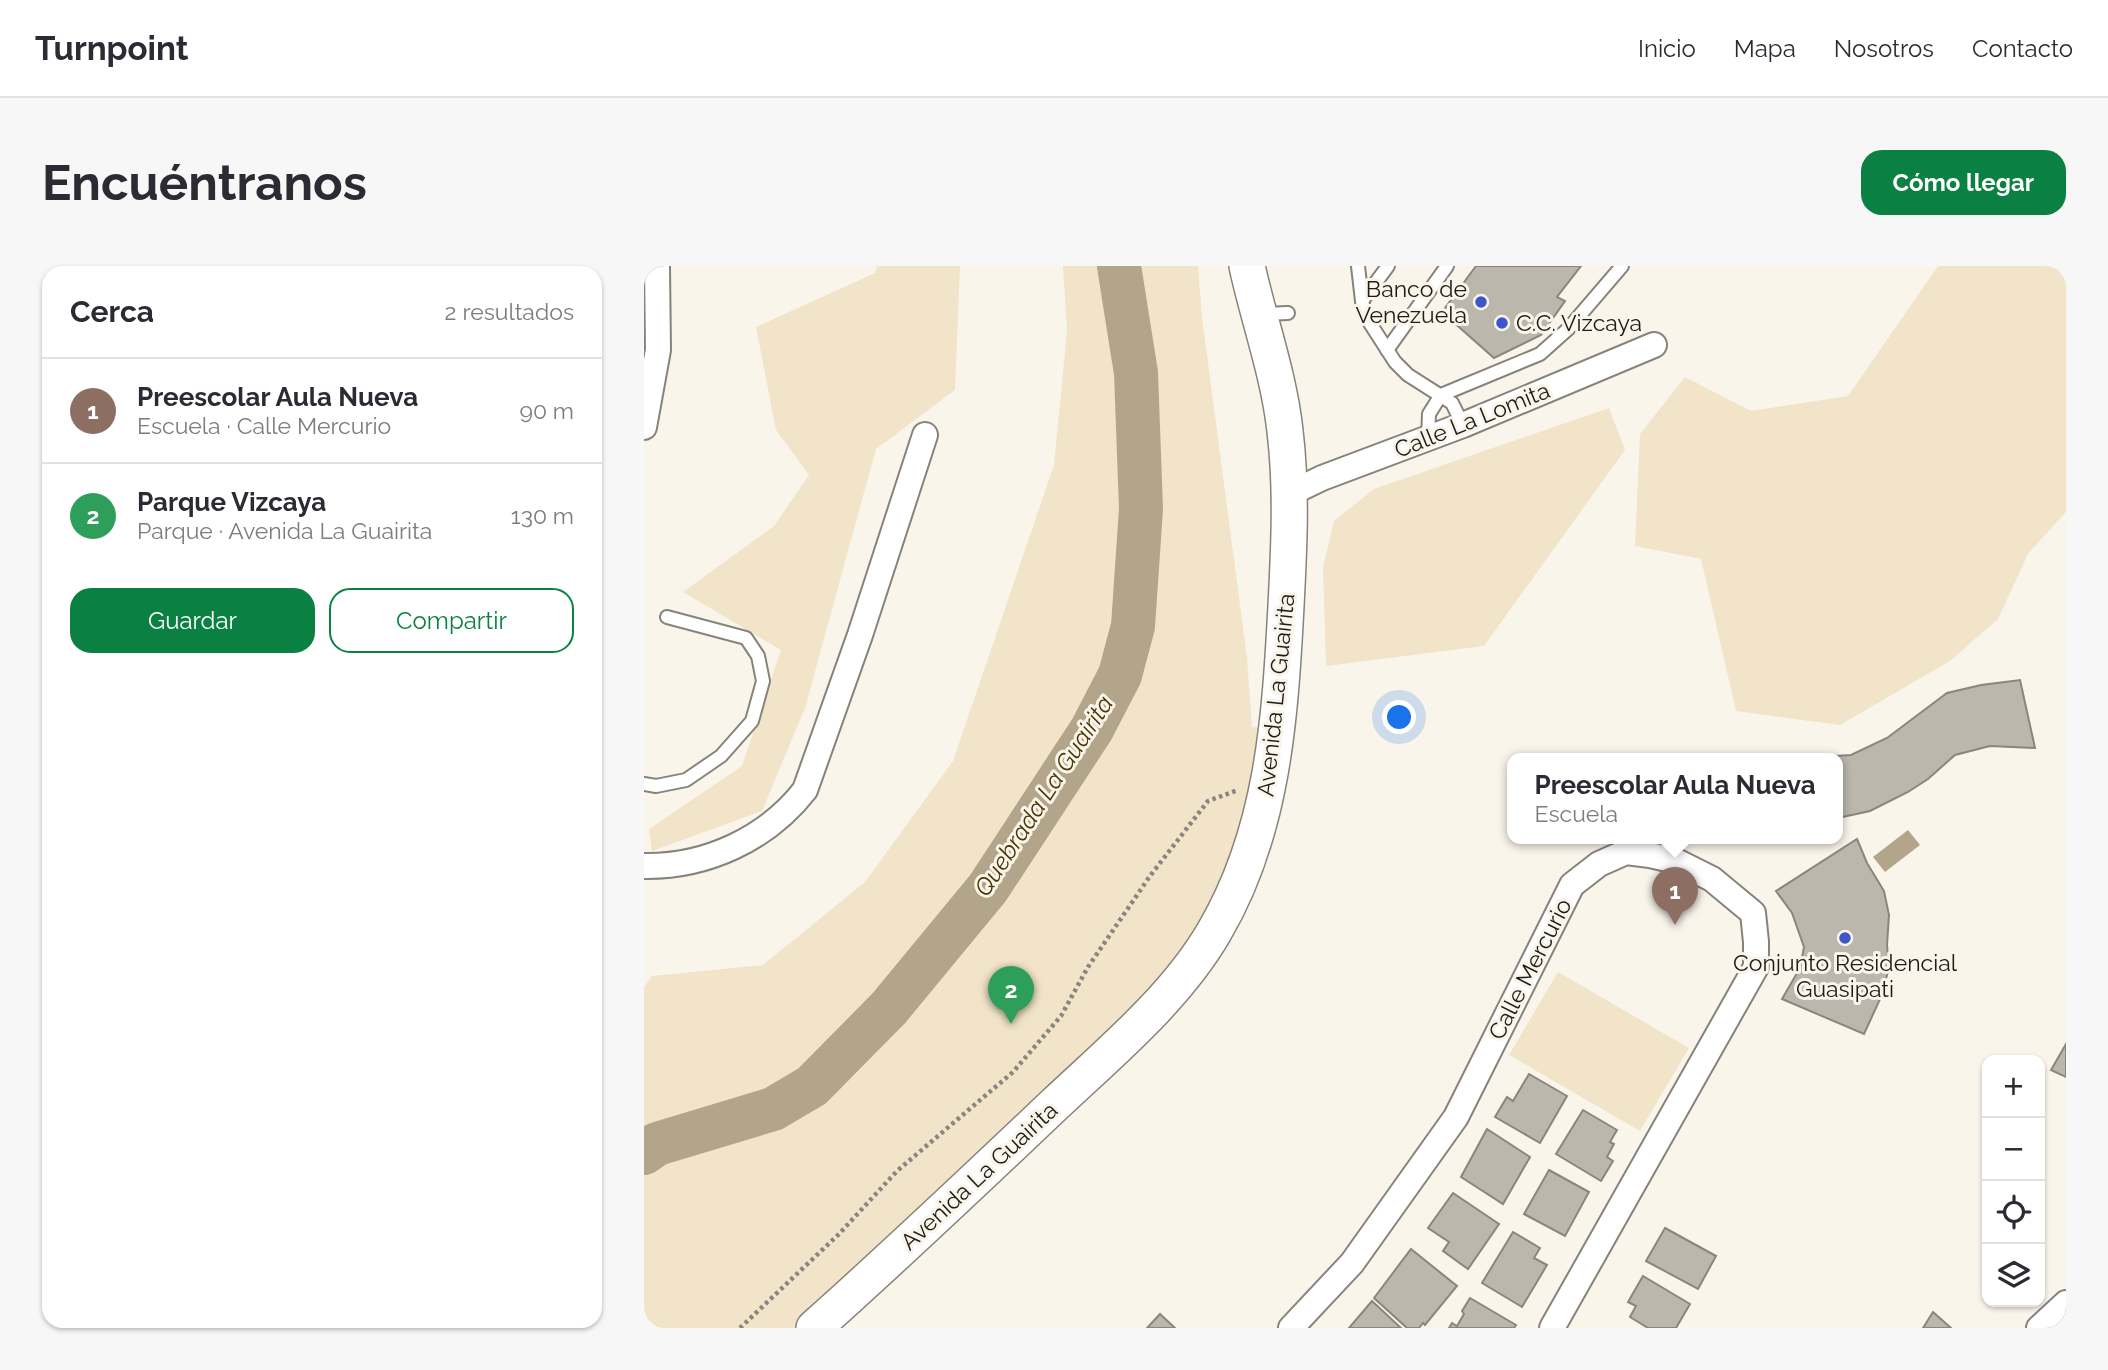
<!DOCTYPE html>
<html lang="es">
<meta charset="utf-8">
<style>
:root{--surface:#fff;--page:#f7f7f7;--text:#2b2b33;--muted:#7c7c81;--line:#e1e1e2;--accent:#0b8043}
body{margin:0;font-family:Raleway,sans-serif;background:var(--page);color:var(--text)}
.controls{position:absolute;right:21px;bottom:21px;display:grid;overflow:hidden;border-radius:14px;box-shadow:0 2px 5px #0004}
.controls button{width:63px;height:63px;display:grid;place-items:center;padding:0;border:0;border-bottom:2px solid var(--line);background:var(--surface);color:var(--text);font:35px sans-serif}
.you{position:absolute;left:756px;top:452px;width:24px;height:24px;margin:-18px;border:5px solid #fff;border-radius:50%;background:#1a73e8;box-shadow:0 0 0 10px #1a73e833}
.badge{display:grid;place-items:center;width:46px;height:46px;border-radius:50%;background:var(--accent);color:#fff;font-size:23px;font-weight:700}
.pin{position:absolute;translate:-50% -58px;filter:drop-shadow(0 2px 4px #0008)}
.pin::after{content:'';position:absolute;top:37px;width:24px;height:21px;background:inherit;clip-path:polygon(0 0,100% 0,50% 100%)}
.popup{position:absolute;left:863px;top:487px;width:336px;height:91px;box-sizing:border-box;display:grid;place-content:center;border-radius:14px;background:var(--surface);filter:drop-shadow(0 2px 5px #0005);font-size:23px;white-space:nowrap;color:var(--muted)}
.popup b{font-size:26px;color:var(--text)}
.popup::after{content:'';position:absolute;left:50%;top:100%;margin-left:-14px;border:14px solid transparent;border-top-color:var(--surface)}
.list{margin:0;padding:0;list-style:none}
h2{display:flex;justify-content:space-between;align-items:center;height:91px;margin:0;padding:0 28px;font-size:30px}
h2 small{font-size:23px;font-weight:400;color:var(--muted)}
.list li{display:grid;grid-template-columns:46px 1fr auto;gap:21px;align-items:center;box-sizing:border-box;height:105px;padding:0 28px;border-top:2px solid var(--line)}
.list b{display:block;font-size:26px;white-space:nowrap}
.list p{margin:0;font-size:23px;white-space:nowrap;color:var(--muted)}
.list em{font-size:23px;font-style:normal;color:var(--muted)}
.actions{display:flex;gap:14px;padding:21px 28px}
.actions a{flex:1;padding:16px 0;border:2px solid var(--accent);border-radius:21px;text-align:center;font-size:24px;color:var(--accent)}
.actions .main{background:var(--accent);color:#fff}
.icon{flex:none;width:38px;height:38px;fill:none;stroke:currentColor;stroke-width:2;stroke-linecap:round;stroke-linejoin:round}
.map{position:relative;flex:none;width:1422px;height:1062px;overflow:hidden;border-radius:21px}
header{display:flex;align-items:center;gap:42px;box-sizing:border-box;height:98px;padding:0 35px;background:var(--surface);border-bottom:2px solid var(--line)}
header strong{font-size:33px}
nav{display:flex;gap:38px;margin-inline-start:auto;font-size:24px}
.intro{display:flex;align-items:center;justify-content:space-between;box-sizing:border-box;height:168px;padding:0 42px}
h1{margin:0;font-size:49px}
.button{padding:18px 32px;border-radius:21px;background:var(--accent);color:#fff;font-size:24px;font-weight:700}
main{display:flex;gap:42px;padding:0 42px}
aside{flex:1;background:var(--surface);border-radius:21px;box-shadow:0 2px 5px #0004}
.map>svg:first-child{display:block}
.green{fill:#f1e4c9}
.water{fill:#b2a58a}
.lines{fill:none;stroke-linecap:round;stroke-linejoin:round}
.river{stroke:#b2a58a;stroke-width:44}
.building{fill:#bbb7ad;stroke:#8a867d;stroke-width:2}
.lane-casing{stroke:#88837a;stroke-width:16}
.street-casing{stroke:#88837a;stroke-width:28}
.secondary-casing{stroke:#88837a;stroke-width:38}
.path{stroke:#89867f;stroke-width:4.5;stroke-dasharray:3.5 3.5;stroke-linecap:butt}
.lane{stroke:#fff;stroke-width:12}
.street{stroke:#fff;stroke-width:24}
.secondary{stroke:#fff;stroke-width:35}
.poi-dot{fill:#3d57ca;stroke:#faf5eb;stroke-width:2.5}
.labels{text-anchor:middle;stroke-width:6;stroke-linejoin:round;paint-order:stroke}
.poi-label{font-size:23px;fill:#1d1c18;stroke:#faf5eb;text-anchor:end}
.street-label{font-size:23px;fill:#1d1c18;stroke:#faf5eb}
.water-label{font-size:24px;font-style:italic;fill:#483500;stroke:#faf5eb}
</style>
<header>
<strong>Turnpoint</strong>
<nav><a>Inicio</a><a>Mapa</a><a>Nosotros</a><a>Contacto</a></nav>
</header>
<div class="intro"><h1>Encuéntranos</h1><a class="button">Cómo llegar</a></div>
<main>
<aside>
<h2>Cerca<small>2 resultados</small></h2>
<ul class="list">
<li><span class="badge" style="background:#8d6e63">1</span><div><b>Preescolar Aula Nueva</b><p>Escuela · Calle Mercurio</p></div><em>90 m</em></li>
<li><span class="badge" style="background:#2e9e5b">2</span><div><b>Parque Vizcaya</b><p>Parque · Avenida La Guairita</p></div><em>130 m</em></li>
</ul>
<div class="actions"><a class="main">Guardar</a><a>Compartir</a></div>
</aside>
<div class="map">
<svg width="1422" height="1062" viewBox="0 0 1422 1062">
<rect width="100%" height="100%" fill="#faf5eb"/>
<g class="green">
<path d="M233,0H316L311,124L232,183L161,442L118,545L8,585L5,563L98,500L137,384L39,326L130,260L165,209L132,164L112,61L231,7Z"/>
<path d="M419,0H554L558,51L603,392L608,461L617,462L605,537L570,642L504,734L154,1062H0V721L8,710L119,699L221,616L309,495L410,199L423,65Z"/>
<path d="M1294,0H1422V246L1384,288L1354,353L1306,395L1196,459L1092,445L1057,293L991,280L996,168L1041,111L1107,145L1204,130Z"/>
<path d="M965,142L981,184L840,380L682,400L679,301L690,255L730,223Z"/>
<path d="M914,706L1045,782L996,865L865,789Z"/>
</g>
<path class="water" d="M1264,564L1276,579L1241,606L1229,591Z"/>
<g class="lines">
<path class="river" d="M0,887L13,878L129,843L168,820L245,742L344,622L448,463L476,409L489,360L497,243L492,107L475,0"/>
</g>
<g class="building">
<path d="M832,0H937L913,31L921,35L897,69L850,92L798,46Z"/>
<path d="M1376,414L1391,482L1346,480L1311,489L1284,513L1264,526L1226,545L1194,552V493H1177L1176,491L1207,489L1243,472L1303,427L1337,419Z"/>
<path d="M1213,573L1223,597L1240,625L1245,649L1243,679L1245,702L1237,731L1220,768L1138,733L1156,702L1160,681L1148,647L1132,625Z"/>
<path d="M1422,778V811L1407,804Z"/>
<path d="M885,808L923,830L896,877L851,851L863,831L869,835Z"/>
<path d="M939,844L973,864L966,876L970,878L963,891L969,895L957,915L912,888Z"/>
<path d="M843,863L886,891L859,938L817,911Z"/>
<path d="M905,904L945,926L921,970L880,948Z"/>
<path d="M809,927L855,958L824,1003L799,985L805,976L784,962Z"/>
<path d="M1021,962L1072,990L1054,1023L1002,995Z"/>
<path d="M869,966L896,982L890,992L903,999L878,1041L838,1017Z"/>
<path d="M767,983L813,1020L781,1059L779,1057L775,1062H763L730,1032Z"/>
<path d="M999,1010L1046,1038L1032,1062H1004L986,1051L992,1040L984,1036Z"/>
<path d="M826,1032L872,1059L870,1062H805L808,1057L813,1060L820,1048L818,1045Z"/>
<path d="M728,1035L757,1062H705Z"/>
<path d="M1289,1046L1307,1062H1279Z"/>
<path d="M516,1048L531,1062H503Z"/>
</g>
<g class="lines">
<g class="lane-casing">
<g id="lane">
<path d="M714,0L718,35"/>
<path d="M744,0L718,35L722,51L751,96L764,109L808,137L819,159"/>
<path d="M617,48L644,47"/>
<path d="M743,84L803,0"/>
<path d="M784,172L785,148L797,129L896,88L924,63L978,0"/>
<path d="M0,518L12,520L42,514L77,490L108,455L119,415L114,390L102,372L23,351"/>
</g>
</g>
<g class="street-casing">
<g id="street">
<path d="M0,161L14,84L13,0"/>
<path d="M645,228L678,212L819,159L1010,79"/>
<path d="M0,600C62,601 123,573 161,524L216,369L281,169"/>
<path d="M647,1062L708,997L812,851L928,619L955,598L982,586L1006,589L1032,595L1068,613L1109,647L1112,676V701L908,1062"/>
<path d="M1395,1062L1422,1037"/>
</g>
</g>
<g class="secondary-casing">
<path id="secondary" d="M170,1062C251,990 330,915 409,840C464,788 531,733 570,666C629,566 636,453 642,340C645,282 648,223 641,165C635,109 615,55 603,0"/>
</g>
<path class="path" d="M96,1062L195,968L253,905L369,806L417,750L444,701L506,610L564,535L594,524"/>
<use href="#lane" class="lane"/>
<use href="#street" class="street"/>
<use href="#secondary" class="secondary"/>
</g>
<g class="poi-dot">
<circle cx="837" cy="36" r="7"/>
<circle cx="858" cy="57" r="7"/>
<circle cx="1201" cy="672" r="7"/>
</g>
<g class="labels">
<g class="poi-label">
<text x="823" y="31">Banco de<tspan x="823" dy="26">Venezuela</tspan></text>
<text x="872" y="65" text-anchor="start">C.C. Vizcaya</text>
<text x="1201" y="705" text-anchor="middle">Conjunto Residencial<tspan x="1201" dy="26">Guasipati</tspan></text>
</g>
<g class="street-label">
<text transform="translate(828 154) rotate(-22)" y="8">Calle La Lomita</text>
<text transform="translate(632 429) rotate(-84)" y="8">Avenida La Guairita</text>
<text transform="translate(886 703) rotate(-63)" y="8">Calle Mercurio</text>
<text transform="translate(335 910) rotate(-43)" y="8">Avenida La Guairita</text>
</g>
<g class="water-label">
<text transform="translate(400 530) rotate(-57)" y="8">Quebrada La Guairita</text>
</g>
</g>
</svg>
<div class="controls">
<button>+</button>
<button>−</button>
<button><svg class="icon" aria-label="locate" viewBox="0 0 24 24"><circle cx="12" cy="12" r="6"/><path d="M12 2v4M12 18v4M2 12h4M18 12h4"/></svg></button>
<button><svg class="icon" aria-label="layers" viewBox="0 0 24 24"><path d="M12 4l9 5-9 5-9-5zM3 14l9 5 9-5"/></svg></button>
</div>
<div class="you"></div>
<div class="pin badge" style="left:1031px;top:659px;background:#8d6e63">1</div>
<div class="popup"><b>Preescolar Aula Nueva</b>Escuela</div>
<div class="pin badge" style="left:367px;top:758px;background:#2e9e5b">2</div>
</div>
</main>
